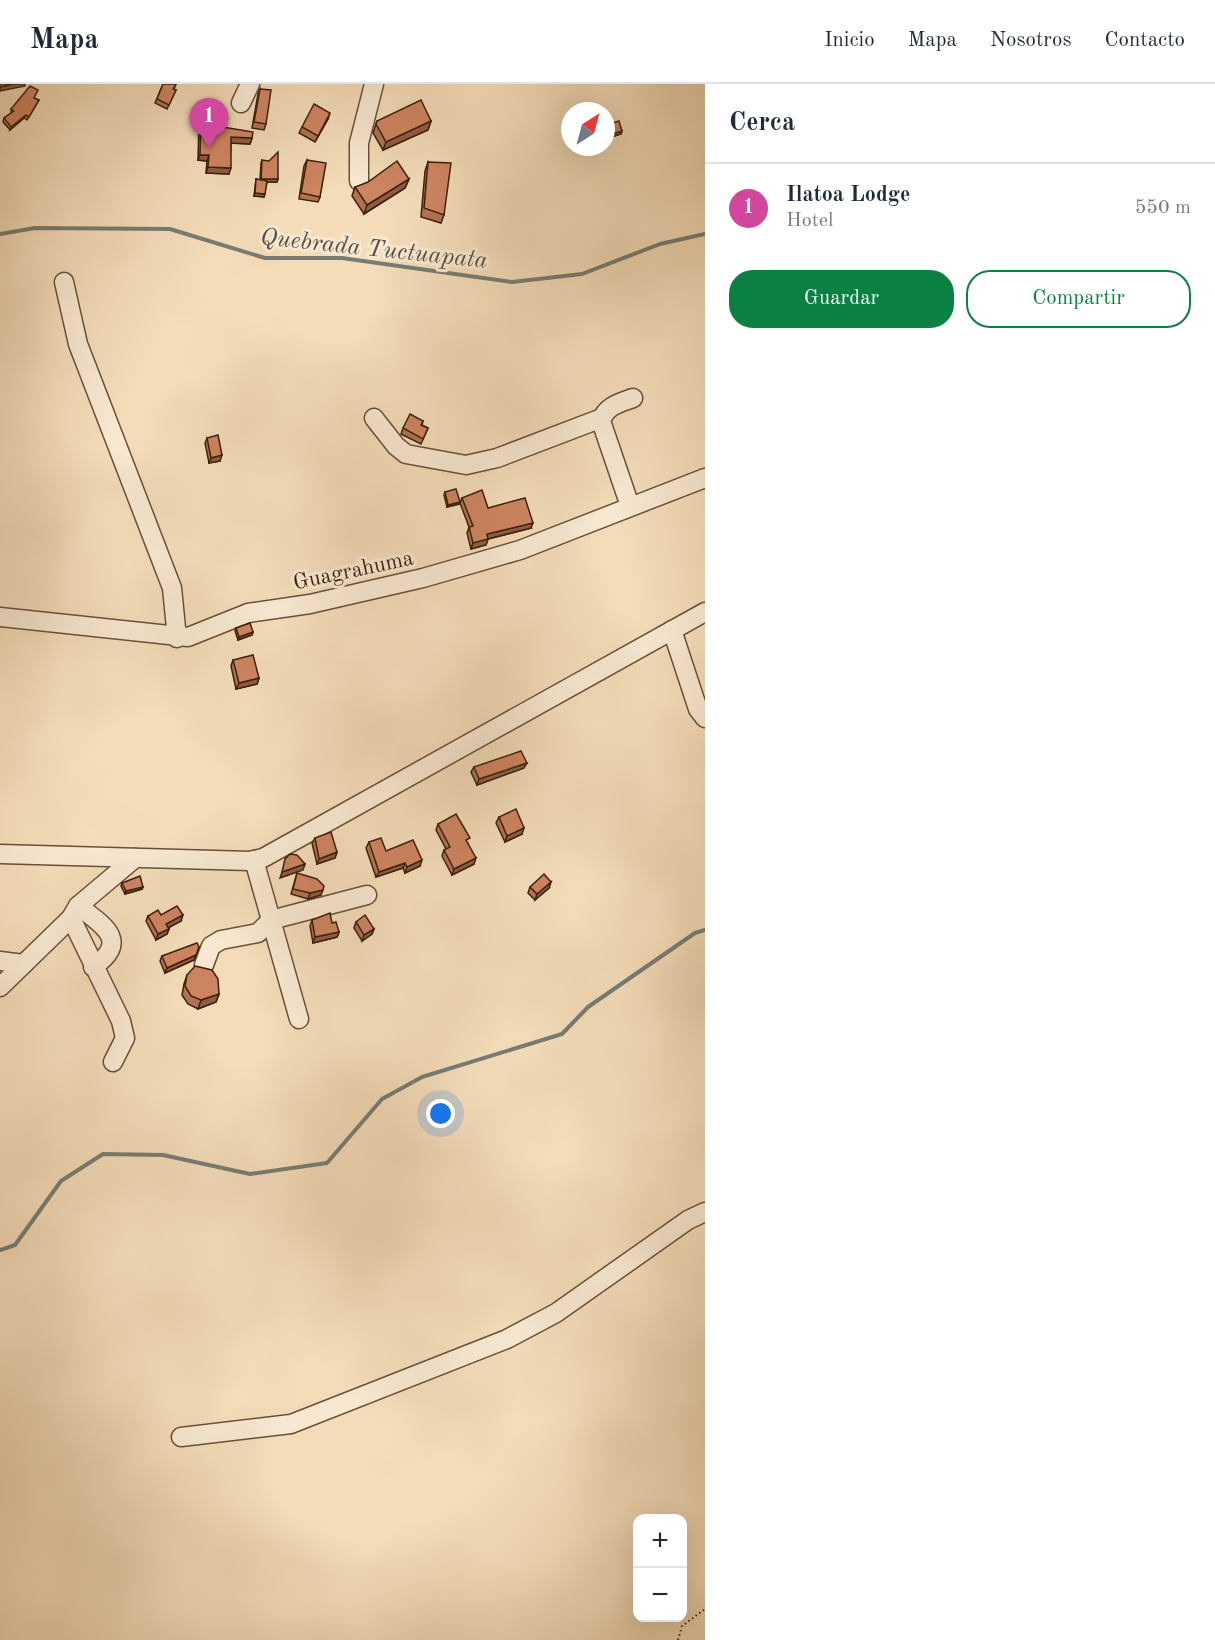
<!DOCTYPE html>
<html lang="es">
<meta charset="utf-8">
<style>
:root{--surface:#fff;--page:#f6f6f7;--text:#1f2937;--muted:#747a83;--line:#e0e1e3;--accent:#0b8043}
body{margin:0;font-family:"Old Standard TT",serif;background:var(--page);color:var(--text)}
.controls{position:absolute;right:18px;bottom:18px;display:grid;overflow:hidden;border-radius:12px;box-shadow:0 6px 24px #0002}
.controls button{width:54px;height:54px;display:grid;place-items:center;padding:0;border:0;border-bottom:2px solid var(--line);background:var(--surface);color:var(--text);font:30px sans-serif}
.compass{position:absolute;left:561px;top:18px;width:54px;height:54px;border-radius:50%;background:var(--surface);box-shadow:0 6px 24px #0002;rotate:36deg}
.you{position:absolute;left:441px;top:1030px;width:21px;height:21px;margin:-15px;border:4px solid #fff;border-radius:50%;background:#1a73e8;box-shadow:0 0 0 9px #1a73e833}
.badge{display:grid;place-items:center;width:39px;height:39px;border-radius:50%;background:var(--accent);color:#fff;font-size:20px;font-weight:700}
.pin{position:absolute;translate:-50% -50px;filter:drop-shadow(0 2px 3px #0008)}
.pin::after{content:'';position:absolute;top:32px;width:21px;height:18px;background:inherit;clip-path:polygon(0 0,100% 0,50% 100%)}
.list{margin:0;padding:0;list-style:none}
h2{display:flex;justify-content:space-between;align-items:center;height:78px;margin:0;padding:0 24px;font-size:26px}
h2 small{font-size:20px;font-weight:400;color:var(--muted)}
.list li{display:grid;grid-template-columns:39px 1fr auto;gap:18px;align-items:center;box-sizing:border-box;height:90px;padding:0 24px;border-top:2px solid var(--line)}
.list b{display:block;font-size:22px;white-space:nowrap}
.list p{margin:0;font-size:20px;white-space:nowrap;color:var(--muted)}
.list em{font-size:20px;font-style:normal;color:var(--muted)}
.actions{display:flex;gap:12px;padding:18px 24px}
.actions a{flex:1;padding:14px 0;border:2px solid var(--accent);border-radius:24px;text-align:center;font-size:21px;color:var(--accent)}
.actions .main{background:var(--accent);color:#fff}
.map{position:relative;flex:none;width:705px;height:1556px;overflow:hidden}
header{display:flex;align-items:center;gap:36px;box-sizing:border-box;height:84px;padding:0 30px;background:var(--surface);border-bottom:2px solid var(--line)}
header strong{font-size:28px}
nav{display:flex;gap:33px;margin-inline-start:auto;font-size:21px}
main{display:flex}
aside{flex:1;background:var(--surface)}
.map>svg:first-child{display:block}
.lines{fill:none;stroke-linecap:round;stroke-linejoin:round}
.stream{stroke:#787c74;stroke-width:4}
.minor-casing{stroke:#6a4f38;stroke-width:21}
.path{stroke:#3c200d;stroke-width:2;stroke-dasharray:1.5 3;stroke-linecap:butt}
.minor{stroke:#f8e8d2;stroke-width:18}
.wall{fill:#b17253;stroke:#3c200d;stroke-width:1.5}
.shaded-wall{fill:#905c44;stroke:#3c200d;stroke-width:1.5}
.building{fill:#ce8461;stroke:#3c200d;stroke-width:1.5}
.labels{text-anchor:middle;stroke-width:6;stroke-linejoin:round;paint-order:stroke}
.street-label{font-size:22px;fill:#3c200d;stroke:#f8e8d2}
.water-label{font-size:24px;font-style:italic;fill:#5a4e41;stroke:#f8e8d2}
</style>
<header>
<strong>Mapa</strong>
<nav><a>Inicio</a><a>Mapa</a><a>Nosotros</a><a>Contacto</a></nav>
</header>
<main>
<div class="map">
<svg width="705" height="1556" viewBox="0 0 705 1556">
<rect width="100%" height="100%" fill="#f4dcb9"/>
<filter id="stains"><feTurbulence type="fractalNoise" baseFrequency=".00333" numOctaves="4"/><feColorMatrix values="0 0 0 0 .2 0 0 0 0 .09 0 0 0 0 .02 0 0 0 .5 -.17"/></filter>
<radialGradient id="worn" r=".72"><stop offset=".6" stop-color="#630" stop-opacity="0"/><stop offset="1" stop-color="#630" stop-opacity=".3"/></radialGradient>
<g class="lines">
<g class="stream">
<path d="M0,150L35,144L170,145L265,174H342L512,198L582,190L660,160L705,150"/>
<path d="M0,1166L15,1161L61,1097L103,1070L163,1071L250,1090L327,1079L382,1015L422,993L562,950L588,923L695,849L705,846"/>
</g>
<g class="minor-casing">
<g id="minor">
<path d="M241,19L250,0"/>
<path d="M359,97V59L374,0"/>
<path d="M64,198L78,260L172,504L177,554"/>
<path d="M374,334L396,362L406,370L466,381L497,374L602,334"/>
<path d="M630,422L601,337C606,322 619,319 633,314"/>
<path d="M0,533L188,553L248,529L310,520L423,494L520,466L705,394"/>
<path d="M672,546L698,625L705,634"/>
<path d="M0,770L250,777L263,774L705,528"/>
<path d="M254,776L299,935"/>
<path d="M78,822C103,841 131,857 93,883"/>
<path d="M0,877L24,880"/>
<path d="M204,881L211,862L221,856L258,849L271,836L367,811"/>
<path d="M0,903L71,834"/>
<path d="M113,978L125,954L121,937L71,834L78,822L135,774"/>
<path d="M181,1353L291,1340L507,1255L556,1229L688,1136L705,1128"/>
</g>
</g>
<path class="path" d="M678,1556L682,1542L705,1525"/>
<use href="#minor" class="minor"/>
</g>
<g class="wall">
<path d="M163,0H176L174,5L176,6L167,25L155,19Z"/>
<path d="M260,5L266,40L264,46L252,44L258,10Z"/>
<path d="M34,14L39,16L27,36L24,34L10,46L3,38L4,34L11,29V25Z"/>
<path d="M201,31L223,43L252,54L250,60L231,59L229,90L206,89L207,77L198,76L199,37Z"/>
<path d="M328,35L315,58L299,49L302,43Z"/>
<path d="M377,37H431L428,46L383,66L373,49Z"/>
<path d="M609,40L622,47L621,50L611,53L608,43Z"/>
<path d="M262,76L278,95L277,98H267L264,113L254,112L256,95L260,96L261,79Z"/>
<path d="M307,76L320,113L318,118L299,115L304,82Z"/>
<path d="M428,78L444,131L441,139L421,133L425,87Z"/>
<path d="M409,95L405,104L364,130L352,112L355,103Z"/>
<path d="M423,337L422,341L428,344L421,360L401,350L403,344Z"/>
<path d="M207,354L220,377L209,379L205,359Z"/>
<path d="M445,408L459,420L447,423L444,411Z"/>
<path d="M462,414L488,424L531,444L488,455L486,461L471,465L467,449L469,443L460,419Z"/>
<path d="M236,544L253,548L252,551L238,556L235,547Z"/>
<path d="M233,576L259,594L257,600L236,605L231,582Z"/>
<path d="M474,683L524,684L477,701L471,688Z"/>
<path d="M499,733L522,750L505,758L496,739Z"/>
<path d="M438,740L468,759L474,780L452,791L442,772L444,766L446,765L436,746Z"/>
<path d="M315,754L337,768L335,774L317,780L312,759Z"/>
<path d="M369,758L386,767L420,782L405,789L403,784L376,793L366,764Z"/>
<path d="M297,789L321,811L308,815L291,810Z"/>
<path d="M122,799L143,803L142,805L125,810L121,802Z"/>
<path d="M530,803L549,804L535,816L528,809Z"/>
<path d="M161,831L181,837L168,844L169,845L167,850L156,856L146,837L148,832Z"/>
<path d="M312,836L332,839L339,848L337,853L313,859L310,842Z"/>
<path d="M356,838L374,845L372,850L362,857L354,844Z"/>
<path d="M199,863L194,876L165,889L160,877L162,872Z"/>
<path d="M187,891L219,910L216,918L198,925L188,920L182,911L184,900Z"/>
</g>
<g class="shaded-wall">
<path d="M13,0H25V2L0,7V3Z"/>
<path d="M330,29L328,35L315,58L318,52Z"/>
<path d="M26,31L24,34L10,46L11,43Z"/>
<path d="M431,37L428,46L383,66L386,58Z"/>
<path d="M622,47L621,50L611,53L612,50Z"/>
<path d="M231,53L252,54L250,60L229,59Z"/>
<path d="M200,71H209L207,77L198,76Z"/>
<path d="M208,83L231,84L229,90L206,89Z"/>
<path d="M261,95H278L277,98H260Z"/>
<path d="M409,95L405,104L364,130L367,121Z"/>
<path d="M255,109L265,110L264,113L254,112Z"/>
<path d="M222,371L220,377L209,379L211,374Z"/>
<path d="M460,418L459,420L447,423L448,421Z"/>
<path d="M533,439L531,444L488,455L486,461L471,465L473,459L487,450Z"/>
<path d="M253,548L252,551L238,556L239,553Z"/>
<path d="M259,594L257,600L236,605L239,599Z"/>
<path d="M527,679L524,684L477,701L479,695Z"/>
<path d="M524,744L522,750L505,758L507,752Z"/>
<path d="M337,768L335,774L317,780L319,775Z"/>
<path d="M476,774L474,780L452,791L454,785Z"/>
<path d="M422,776L420,782L405,789L407,783Z"/>
<path d="M405,779L403,784L376,793L379,788Z"/>
<path d="M305,780L303,786L280,794L282,788Z"/>
<path d="M551,798L549,804L535,816L537,810Z"/>
<path d="M143,803L142,805L125,810L126,807Z"/>
<path d="M323,806L321,811L308,815L310,809Z"/>
<path d="M183,831L181,837L164,846L166,840Z"/>
<path d="M169,845L167,850L156,856L158,850Z"/>
<path d="M374,845L372,850L362,857L364,851Z"/>
<path d="M339,848L337,853L313,859L315,853Z"/>
<path d="M196,871L194,876L165,889L167,884Z"/>
<path d="M219,910L216,918L198,925L201,916Z"/>
</g>
<g class="building">
<path d="M0,0H13L0,3Z"/>
<path d="M163,0H176L173,5L176,6L169,21L157,15Z"/>
<path d="M30,2L38,6L34,14L39,16L29,33L26,31L11,43L4,34L14,27L11,25Z"/>
<path d="M260,5L271,6L266,40L254,38Z"/>
<path d="M421,16L431,37L386,58L376,40L377,37Z"/>
<path d="M314,20L330,29L318,52L302,43Z"/>
<path d="M201,31L223,32V43L253,48L252,54L231,53V84L208,83L209,71H200Z"/>
<path d="M619,37L622,47L612,50L609,40Z"/>
<path d="M278,68V95H261L262,76L269,77Z"/>
<path d="M307,76L326,79L320,113L301,109Z"/>
<path d="M397,77L409,95L367,121L355,103L368,98Z"/>
<path d="M428,78L451,79L444,131L424,124Z"/>
<path d="M256,95L267,97L265,110L255,109Z"/>
<path d="M410,330L423,337L421,341L428,344L423,355L403,344Z"/>
<path d="M218,351L222,371L211,374L207,354Z"/>
<path d="M456,405L460,418L448,421L445,408Z"/>
<path d="M482,406L488,424L525,414L533,439L487,450L488,455L473,459L469,443L473,442L462,414Z"/>
<path d="M250,539L253,548L239,553L236,544Z"/>
<path d="M253,571L259,594L239,599L233,576Z"/>
<path d="M521,667L527,679L479,695L474,683Z"/>
<path d="M516,725L524,744L507,752L499,733Z"/>
<path d="M456,730L470,754L466,756L476,774L454,785L444,766L450,763L438,740Z"/>
<path d="M331,748L337,768L319,775L315,754Z"/>
<path d="M381,754L386,767L413,756L422,776L407,783L405,779L379,788L369,758Z"/>
<path d="M290,770L297,771L305,780L282,788L285,775Z"/>
<path d="M297,789L317,795L324,802L323,806L310,809L293,805Z"/>
<path d="M544,790L551,798L537,810L530,803Z"/>
<path d="M140,792L143,803L126,807L122,799Z"/>
<path d="M177,822L183,831L166,840L169,845L158,850L148,832L158,826L161,831Z"/>
<path d="M330,829L332,839L336,838L339,848L315,853L312,836Z"/>
<path d="M365,831L374,845L364,851L356,838Z"/>
<path d="M197,859L199,863L196,871L167,884L162,872Z"/>
<path d="M195,882L212,886L218,895L219,910L201,916L191,912L185,902L187,891Z"/>
</g>
<g class="labels">
<g class="street-label">
<text transform="translate(353 485) rotate(-12)" y="8">Guagrahuma</text>
</g>
<g class="water-label">
<text transform="translate(374 164) rotate(6)" y="8">Quebrada Tuctuapata</text>
</g>
</g>
<rect width="100%" height="100%" filter="url(#stains)"/>
<rect width="100%" height="100%" fill="url(#worn)"/>
</svg>
<div class="controls">
<button>+</button>
<button>−</button>
</div>
<svg class="compass" viewBox="-18 -18 36 36"><path d="M0-13l5 13h-10z" fill="#e53935"/><path d="M0 13l5-13h-10z" fill="#747a83"/></svg>
<div class="you"></div>
<div class="pin badge" style="left:209px;top:64px;background:#d1479c">1</div>
</div>
<aside>
<h2>Cerca<small></small></h2>
<ul class="list">
<li><span class="badge" style="background:#d1479c">1</span><div><b>Ilatoa Lodge</b><p>Hotel</p></div><em>550 m</em></li>
</ul>
<div class="actions"><a class="main">Guardar</a><a>Compartir</a></div>
</aside>
</main>
